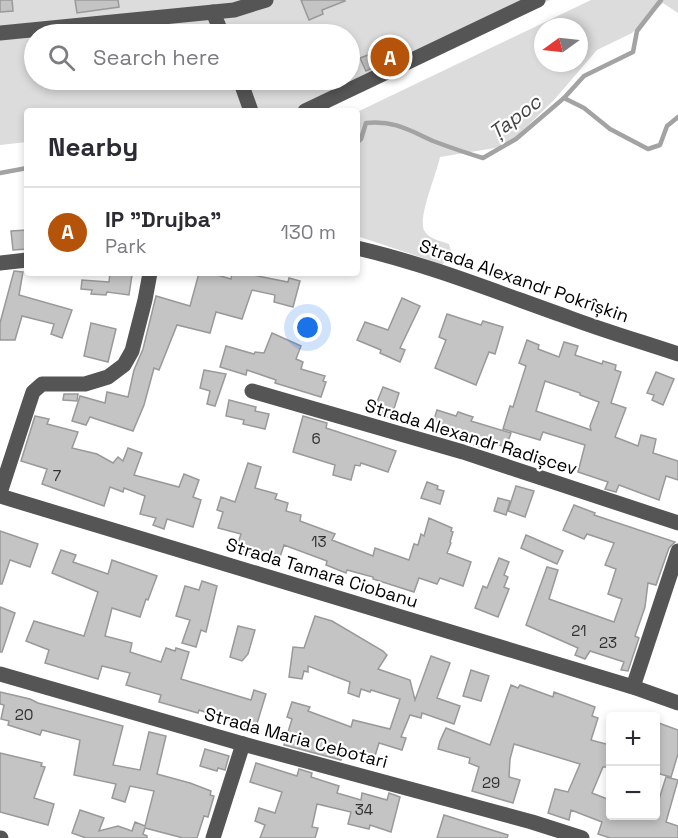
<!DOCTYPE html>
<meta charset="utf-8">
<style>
:root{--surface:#fff;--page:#f7f7f7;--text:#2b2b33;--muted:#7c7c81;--line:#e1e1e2;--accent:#b45309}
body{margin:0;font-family:"Space Grotesk",sans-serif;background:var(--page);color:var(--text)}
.controls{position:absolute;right:18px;bottom:18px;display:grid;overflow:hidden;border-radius:6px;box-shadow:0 3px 9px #0003}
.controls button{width:54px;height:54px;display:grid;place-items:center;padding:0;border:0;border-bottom:2px solid var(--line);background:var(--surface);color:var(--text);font:30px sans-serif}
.compass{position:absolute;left:534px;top:18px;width:54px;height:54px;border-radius:50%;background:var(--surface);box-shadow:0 3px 9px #0003;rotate:255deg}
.you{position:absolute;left:308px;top:328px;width:21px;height:21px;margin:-15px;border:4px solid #fff;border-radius:50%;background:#1a73e8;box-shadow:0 0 0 9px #1a73e833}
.badge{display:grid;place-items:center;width:39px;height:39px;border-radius:50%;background:var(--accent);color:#fff;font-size:20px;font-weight:700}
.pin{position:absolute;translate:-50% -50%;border:3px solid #fff;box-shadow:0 2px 6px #0006}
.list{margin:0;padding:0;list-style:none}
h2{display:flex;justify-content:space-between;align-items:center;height:78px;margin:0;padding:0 24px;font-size:26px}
h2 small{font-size:20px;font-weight:400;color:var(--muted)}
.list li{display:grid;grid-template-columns:39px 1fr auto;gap:18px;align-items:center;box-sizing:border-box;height:90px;padding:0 24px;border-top:2px solid var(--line)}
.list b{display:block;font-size:22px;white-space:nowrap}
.list p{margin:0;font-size:20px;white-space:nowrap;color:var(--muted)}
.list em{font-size:20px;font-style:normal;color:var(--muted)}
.icon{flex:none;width:33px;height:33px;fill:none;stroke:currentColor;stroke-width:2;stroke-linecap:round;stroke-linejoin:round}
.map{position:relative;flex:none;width:678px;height:838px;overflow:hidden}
.search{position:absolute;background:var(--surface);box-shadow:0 3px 9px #0003;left:24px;top:24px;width:336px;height:66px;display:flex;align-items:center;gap:15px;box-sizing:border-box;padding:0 21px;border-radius:33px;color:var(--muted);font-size:22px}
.panel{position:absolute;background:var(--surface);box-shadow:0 3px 9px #0003;left:24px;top:108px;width:336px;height:168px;border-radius:6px}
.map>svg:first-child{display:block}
.green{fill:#dcdcdc;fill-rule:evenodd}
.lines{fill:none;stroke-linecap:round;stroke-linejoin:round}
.stream{stroke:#a3a3a3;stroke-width:4.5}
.building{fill:#c4c4c4;stroke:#999;stroke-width:1.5;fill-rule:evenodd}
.minor{stroke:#555;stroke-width:15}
.labels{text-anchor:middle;stroke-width:4.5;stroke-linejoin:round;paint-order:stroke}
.number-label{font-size:15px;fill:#313131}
.street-label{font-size:18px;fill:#000;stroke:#fff}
.water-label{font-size:20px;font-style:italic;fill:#444;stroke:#fff}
</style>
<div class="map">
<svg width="678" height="838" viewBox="0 0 678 838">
<rect width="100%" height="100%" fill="#fff"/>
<g class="green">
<path d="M0,0H550L317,111H27V142L0,145ZM34,34H350V80H34Z"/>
<path d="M591,0H678V13L663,3L632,33L597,50L554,100L507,146L440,157C437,173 418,216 424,230C428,239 441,241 449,244L451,251L441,267L426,259L357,236V112ZM543,27H579V63H543Z"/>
</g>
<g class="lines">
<g class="stream">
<path d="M564,98L584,76L633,52L637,31L661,0"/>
<path d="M357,143L361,139L366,123C393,120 409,130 433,141C449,147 466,153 483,158L516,139L564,98L584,108L610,129L648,149L660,145L667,126L678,117"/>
<path d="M0,173L27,168"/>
</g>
</g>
<g class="building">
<path d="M0,0H12L13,11L0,12Z"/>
<path d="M75,0H118L119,7L77,13Z"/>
<path d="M301,0H345V1L322,10L323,14L309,20Z"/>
<path d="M371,54L376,66L366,71L360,58Z"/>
<path d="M27,230V249L13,250L11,231Z"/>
<path d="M14,271L23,272L19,295L72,310L62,338L51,334L54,324L22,316L15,340H0V323Z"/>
<path d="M110,273L132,275L129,295L107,292L106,295L91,294L92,290L81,289L82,280L109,282Z"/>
<path d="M199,273H210L231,279L232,273H243L288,282L289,278L300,281L293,307L274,302L275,295L252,290L242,319L216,312L210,333L177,325L159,370L154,368L144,405L133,431L90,417L86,425L72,421L80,396L105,403L107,392L128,397L134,370L143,349L156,296L190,306Z"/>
<path d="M402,298L420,306L400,348L405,350L400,362L380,353L381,350L357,340L365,322L388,330Z"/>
<path d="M447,314L481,325L483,321L503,327L495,354L489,352L476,385L435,368L446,340L439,337Z"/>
<path d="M91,323L116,329L108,362L84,356Z"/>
<path d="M272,333L301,346L296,359L303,362L301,369L325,376L323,381L326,382L321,397L275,383L276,380L247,370L246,375L220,367L226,346L254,354L255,352L264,353Z"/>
<path d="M527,340L539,345L538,349L559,357L564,342L578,346L575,355L602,364L603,361L616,365L615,370L621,372L611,403L626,408L615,437L638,446L641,435L656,439L653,453L678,461V480L666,476L659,500L619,485L616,492L605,489L608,482L578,472L585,445L543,432L540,440L503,429L510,406L513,407L526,366L519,363ZM545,381L580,393V395L599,402L590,426L591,430L536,411Z"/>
<path d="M204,370L226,374L215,406L207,404L210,391L200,388Z"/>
<path d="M656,372L674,379L663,405L652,400L654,395L647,393Z"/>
<path d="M383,387L399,393L391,418L373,412Z"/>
<path d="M64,394H78L77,401L63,400Z"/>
<path d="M229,400L256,407L255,411L269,414L265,429L243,424L244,420L226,416Z"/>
<path d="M437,410L456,416L458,412L473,417L471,421L511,433L506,447L490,442L487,449L474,445L476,440L432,426Z"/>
<path d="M35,416L49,419L47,424L78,432L72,448L97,454L113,463L118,457L123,461L128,448L142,453L134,475L179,487L184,474L199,480L193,497L201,500L193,527L167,519L164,529L153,525L156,518L140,514L145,496L124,488L123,492L110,487L104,506L42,484L47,469L21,461Z"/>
<path d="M303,416L327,423L326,428L396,451L388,472L361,463L360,466L355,465L351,480L333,475L335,465L293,452Z"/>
<path d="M248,463L261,467L255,488L277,494L275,499L288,503L286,511L301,515L300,521L335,534L332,540L373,556L375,548L409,560L414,544L418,545L421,534L424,536L429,518L452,528L451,531L453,532L450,542L451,543L447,553L471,562L463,586L440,578L437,584L419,578L414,592L373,579V577L347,570L346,573L326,565L327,561L284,545L280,557L257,550L258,555L236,549L241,534L218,528L223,512L217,510L221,497L235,502Z"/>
<path d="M427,482L438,486L437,489L444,491L440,504L421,498Z"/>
<path d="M516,486L534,491L525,517L508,511Z"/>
<path d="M498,498L510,501L506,515L494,511Z"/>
<path d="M574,505L595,513L594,515L675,542L669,548L656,585L648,583L645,607L635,636L639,638L628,671L621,670L624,662L590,651L585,659L575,655L578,648L526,625L547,567L558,570L549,599L614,622L622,599L608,594L616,569L605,565L614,543L587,534L584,539L563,530Z"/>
<path d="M0,531L38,544L30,567L10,560L2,584H0Z"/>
<path d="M526,535L563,551L557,564L521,548Z"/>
<path d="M61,550L76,555L73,562L108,574L112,560L157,576L148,600L146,599L140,617L112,608L105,636L132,643L130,652L161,662L166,648L175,651L176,648L189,652L181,679L251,700L254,690L266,694L255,730L199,710L198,713L159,702L161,695L126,685L130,673L102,666L98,679L45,663L49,650L26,641L34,621L84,636L98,592L52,573Z"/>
<path d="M499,558L509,562L504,575L508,577L504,587L509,589L498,617L475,608L483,586L487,588Z"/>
<path d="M202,581L217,586L206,632L201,630L196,647L182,643L190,620L176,616L185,586L199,590Z"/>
<path d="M0,607L15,613L2,652H0Z"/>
<path d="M315,616L332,621L383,651L387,655L378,669L410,680L415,700L431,656L450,663L437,698L460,706L454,724L422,713L421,718L410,715L401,737L406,738L402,750L379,743L374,759L370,758L369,760L351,754L350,757L343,754L341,760L284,745L292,719L287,717L292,702L310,707L308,711L351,727L353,720L390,729L400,699L371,690L370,692L361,689L359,697L348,693L350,682L308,666V672L304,671L302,679L289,677L293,647L304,648Z"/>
<path d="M238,626L255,630L248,654L242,661L230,657Z"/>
<path d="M471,670L489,676L481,701L463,696Z"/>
<path d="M511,685L518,688L520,685L553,697L554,692L595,707L592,716L598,718L591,740L610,745V760L608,767H603L592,793L610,800V816H656V809L666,777L678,780L666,822L678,826V838H610L598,834L602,822L571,810L569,820L548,813L555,789L568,792L580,764L514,744L510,759L509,777L520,780L513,803L472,791L479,767L469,763L470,758L438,749L440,741L446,728L490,745Z"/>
<path d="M0,692L30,699L38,703L123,726L113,765L140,770L149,732L166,736L157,774L190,783L211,791L210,795L214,796L208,817L204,816L197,838H183L145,828L143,834L147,836V838H86L72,833L80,810L104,818L99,831L118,826L132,831L135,822L145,826L154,791L130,786L125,802L112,798L116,784L74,775L80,740L42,730L40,735L8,725L9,721L1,719L4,705L0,704Z"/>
<path d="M656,722L678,730V754L671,777L656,773V752L659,741L656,740Z"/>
<path d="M205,749L229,756L225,770L218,768L217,771L200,766Z"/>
<path d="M0,753L42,763L41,766L45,767L34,798L54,804L48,825L0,812Z"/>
<path d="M256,763L297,776L299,769L312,773L311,777L339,786L337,793L361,800L362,793L387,800L389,793L400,797L391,832L370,825L369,829L348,824L351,812L317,804L312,827L318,828L315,838H260L265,825L255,821L259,808L275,813L282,792L250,782Z"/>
<path d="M444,815L508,835L507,838H437Z"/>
</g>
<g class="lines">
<g class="minor">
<path d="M213,12L222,34"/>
<path d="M0,33L234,10L266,0"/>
<path d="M240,80L251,111"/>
<path d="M305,111L538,0"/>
<path d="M357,248C430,265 499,293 570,318C605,331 642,342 678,354"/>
<path d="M0,263L27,260"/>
<path d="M252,391L463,452L678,523"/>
<path d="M0,493L29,404L33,392L42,384H85L108,377L124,365L132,351L145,300L150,273"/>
<path d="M0,496L633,687L678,703"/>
<path d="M0,674L243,744L532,822L582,838"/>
<path d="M633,687L678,551"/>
<path d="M0,838H1"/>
<path d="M213,838L243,744"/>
</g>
</g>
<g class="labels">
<g class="number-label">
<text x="316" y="444">6</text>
<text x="57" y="481">7</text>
<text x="319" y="547">13</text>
<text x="579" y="636">21</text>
<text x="608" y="648">23</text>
<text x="24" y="720">20</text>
<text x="491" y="788">29</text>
<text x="364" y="815">34</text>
</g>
<g class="street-label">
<text transform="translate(524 281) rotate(19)" y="6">Strada Alexandr Pokrîșkin</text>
<text transform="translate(471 437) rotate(17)" y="6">Strada Alexandr Radișcev</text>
<text transform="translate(322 573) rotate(17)" y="6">Strada Tamara Ciobanu</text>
<text transform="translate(296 738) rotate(15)" y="6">Strada Maria Cebotari</text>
</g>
<g class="water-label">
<text transform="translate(515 117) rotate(-37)" y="7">Țapoc</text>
</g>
</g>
</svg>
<div class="controls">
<button>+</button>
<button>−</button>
</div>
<svg class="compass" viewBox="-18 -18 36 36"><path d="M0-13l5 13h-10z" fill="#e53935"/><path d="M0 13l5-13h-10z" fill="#7c7c81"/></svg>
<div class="you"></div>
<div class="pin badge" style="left:390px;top:57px">A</div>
<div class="search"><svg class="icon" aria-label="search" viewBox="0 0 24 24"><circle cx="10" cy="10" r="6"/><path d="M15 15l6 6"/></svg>Search here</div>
<section class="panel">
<h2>Nearby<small></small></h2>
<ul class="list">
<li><span class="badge">A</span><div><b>IP &quot;Drujba&quot;</b><p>Park</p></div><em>130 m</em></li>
</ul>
</section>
</div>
